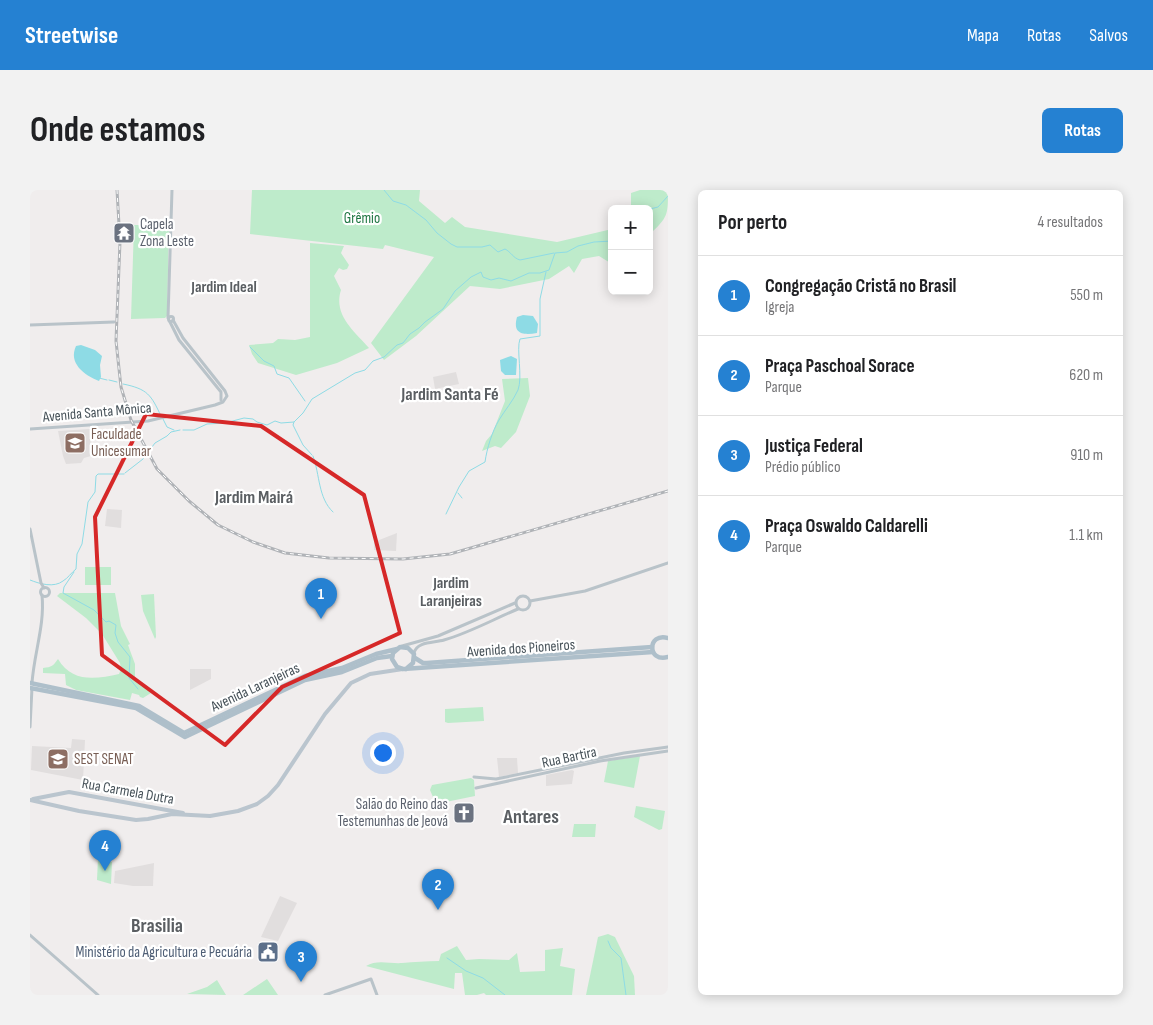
<!DOCTYPE html>
<html lang="pt">
<meta charset="utf-8">
<style>
:root{--surface:#fff;--page:#f2f2f2;--text:#202124;--muted:#757577;--line:#e0e0e0;--accent:#2581d2}
body{margin:0;font-family:"Sofia Sans Condensed",sans-serif;background:var(--page);color:var(--text)}
.controls{position:absolute;right:15px;top:15px;display:grid;overflow:hidden;border-radius:8px;box-shadow:0 2px 12px #0003}
.controls button{width:45px;height:45px;display:grid;place-items:center;padding:0;border:0;border-bottom:1px solid var(--line);background:var(--surface);color:var(--text);font:25px sans-serif}
.you{position:absolute;left:352px;top:562px;width:18px;height:18px;margin:-12px;border:4px solid #fff;border-radius:50%;background:#1a73e8;box-shadow:0 0 0 8px #1a73e833}
.badge{display:grid;place-items:center;width:32px;height:32px;border-radius:50%;background:var(--accent);color:#fff;font-size:16px;font-weight:700}
.pin{position:absolute;translate:-50% -41px;filter:drop-shadow(0 1px 2px #0008)}
.pin::after{content:'';position:absolute;top:26px;width:18px;height:15px;background:inherit;clip-path:polygon(0 0,100% 0,50% 100%)}
.list{margin:0;padding:0;list-style:none}
h2{display:flex;justify-content:space-between;align-items:center;height:65px;margin:0;padding:0 20px;font-size:21px}
h2 small{font-size:16px;font-weight:400;color:var(--muted)}
.list li{display:grid;grid-template-columns:32px 1fr auto;gap:15px;align-items:center;box-sizing:border-box;height:80px;padding:0 20px;border-top:1px solid var(--line)}
.list b{display:block;font-size:19px;white-space:nowrap}
.list p{margin:0;font-size:16px;white-space:nowrap;color:var(--muted)}
.list em{font-size:16px;font-style:normal;color:var(--muted)}
.map{position:relative;flex:none;width:638px;height:805px;overflow:hidden;border-radius:8px}
header{display:flex;align-items:center;gap:30px;box-sizing:border-box;height:70px;padding:0 25px;background:var(--accent);color:#fff}
header strong{font-size:24px}
nav{display:flex;gap:28px;margin-inline-start:auto;font-size:18px}
.intro{display:flex;align-items:center;justify-content:space-between;box-sizing:border-box;height:120px;padding:0 30px}
h1{margin:0;font-size:35px}
.button{padding:12px 22px;border-radius:8px;background:var(--accent);color:#fff;font-size:18px;font-weight:700}
main{display:flex;gap:30px;padding:0 30px}
aside{flex:1;background:var(--surface);border-radius:8px;box-shadow:0 2px 12px #0003}
.map>svg:first-child{display:block}
.education{fill:#e1dede}
.green{fill:#beebcb}
.water{fill:#8edbe5}
.lines{fill:none;stroke-linecap:round;stroke-linejoin:round}
.stream{stroke:#8edbe5;stroke-width:1}
.tertiary{stroke:#b9c3c9;stroke-width:3}
.secondary{stroke:#bac5ce;stroke-width:4}
.primary{stroke:#aebfca;stroke-width:4.5}
.rail-casing{stroke:#b0b3b7;stroke-width:3}
.rail{stroke:#fff;stroke-width:1;stroke-dasharray:4;stroke-linecap:butt}
.marked{fill:none;stroke:#d62828;stroke-width:4;stroke-linejoin:round}
.labels{text-anchor:middle;stroke-width:4.5;stroke-linejoin:round;paint-order:stroke}
.park-label{font-size:15px;fill:#1d7541;stroke:#fff}
.worship-label{font-size:15px;fill:#5b616d;stroke:#fff;text-anchor:start}
.street-label{font-size:15px;fill:#475259;stroke:#fff}
.education-label{font-size:15px;fill:#785e54;stroke:#fff;text-anchor:start}
.service-label{font-size:15px;fill:#4e5e75;stroke:#fff;text-anchor:end}
.neighbourhood-label{font-size:16px;font-weight:bold;fill:#5a5e62;stroke:#fff}
.quarter-label{font-size:18px;font-weight:bold;fill:#5a5e62;stroke:#fff}
.district-label{font-size:20px;font-weight:bold;fill:#5a5e62;stroke:#fff}
</style>
<header>
<strong>Streetwise</strong>
<nav><a>Mapa</a><a>Rotas</a><a>Salvos</a></nav>
</header>
<div class="intro"><h1>Onde estamos</h1><a class="button">Rotas</a></div>
<main>
<div class="map">
<svg width="638" height="805" viewBox="0 0 638 805">
<rect width="100%" height="100%" fill="#f0eded"/>
<g class="education">
<path d="M426,182L429,194L405,199L403,187Z"/>
<path d="M60,239L61,266L54,268L51,273L36,274L33,266L28,241Z"/>
<path d="M77,319L92,320L91,338L75,336Z"/>
<path d="M367,343L366,361L344,360V352Z"/>
<path d="M160,479H181V489L160,500Z"/>
<path d="M42,549L55,550L53,590L1,580L2,556L41,558Z"/>
<path d="M467,568H487L488,583L469,587Z"/>
<path d="M542,580L544,581L542,594L516,596V585Z"/>
<path d="M124,673L123,696H103L84,693L85,681Z"/>
<path d="M250,706L267,713L248,751L231,747Z"/>
</g>
<g class="green">
<path d="M222,0H390L389,11L415,33L422,27L435,37L527,52L582,39V74L569,66L552,69L544,83L539,76L519,89L470,99L440,96L386,146L354,170L341,153L404,67L355,55L353,59L220,44Z"/>
<path d="M610,0H638C638,26 638,27 619,45V19H601V3Z"/>
<path d="M104,35H139L137,126L135,128L101,129Z"/>
<path d="M280,53L314,56L311,63L319,75L317,79L313,80L309,78L304,86L311,100C303,125 324,141 339,158L307,173L266,185L228,173L222,164L219,155L243,153L248,149L265,150L280,147Z"/>
<path d="M498,188L500,206L486,242L471,258L465,256L452,261L456,251L462,244L475,211L472,189Z"/>
<rect x="55" y="377" width="26" height="18"/>
<path d="M30,403H85L91,436L100,454L98,455L105,474V489L116,496L121,503L113,508L110,507L109,505L102,503L100,510L46,500L36,495L35,484L13,483V478C22,477 23,476 28,469C42,493 66,489 89,484L91,479L90,473L72,444L56,428L27,406Z"/>
<path d="M124,404L126,447L125,449L113,421L111,405Z"/>
<path d="M453,517L454,531L418,533L415,532V519Z"/>
<path d="M610,566L604,598L574,592L578,571Z"/>
<path d="M441,588L444,590L445,606L406,614L400,600L402,595Z"/>
<path d="M606,616L635,621L632,639L629,640L604,627Z"/>
<path d="M544,634H566L565,647H542Z"/>
<path d="M68,668L82,672L81,694L67,690Z"/>
<path d="M578,744L585,747L604,786L605,805H556L568,747Z"/>
<path d="M427,756L436,770L449,769L479,770L487,763L490,782L515,781V760L533,758L530,776L545,779L542,805H456L454,803L447,805H435L432,783H425L424,799L336,776C347,769 360,774 372,773C384,772 396,771 409,771L411,764Z"/>
<path d="M237,789L248,805H213Z"/>
<path d="M187,790L196,805L157,804L177,797Z"/>
</g>
<g class="water">
<path d="M493,125L503,126L508,134L507,143C494,145 482,145 487,127Z"/>
<path d="M51,155L65,160L72,166L70,175L71,187L69,191C54,185 38,173 46,156Z"/>
<path d="M481,166L487,169L486,185H475L471,181L470,170Z"/>
</g>
<g class="lines">
<g class="stream">
<path d="M354,0L363,11L376,15L396,30L407,43L421,54L427,57H452L460,55L468,62L475,59C481,62 483,68 490,70L524,63"/>
<path d="M619,22L620,19L628,17L638,6"/>
<path d="M220,157L234,171L244,176L247,184L259,188L275,211"/>
<path d="M69,188L77,190"/>
<path d="M79,190L87,192"/>
<path d="M93,194C118,199 121,205 131,226"/>
<path d="M133,229L137,237L144,240"/>
<path d="M264,232L263,235L273,255L282,265"/>
<path d="M153,240H164L177,234L195,233L214,228L223,229L227,232L237,235L245,231L251,233L264,232L273,223L282,209L325,183L335,180L343,171L354,167L367,155L373,153L380,144L389,138L395,132L413,119L425,101L441,87L451,82L453,87L461,90L469,88L481,91L499,83H510L519,80L525,63L537,62L548,56L564,52L582,51"/>
<path d="M283,266C290,285 288,308 303,322"/>
<path d="M95,283L113,269L125,253L137,246L141,242L150,240"/>
<path d="M428,303L432,308"/>
<path d="M416,324L429,297L439,281L455,272C457,258 462,242 469,230C475,220 483,211 488,200C493,187 486,159 490,149L510,146V109L516,82"/>
<path d="M44,382L34,397L33,403L64,420L76,432L79,431L86,435L85,443L88,452L100,467L99,488L108,499"/>
<path d="M0,390C10,394 24,398 33,391C38,388 41,383 46,379L47,364L52,354L58,312L65,302L66,286L68,284H94"/>
<path d="M578,751L581,758L591,768L596,805"/>
<path d="M417,768L436,781L453,788L475,805"/>
</g>
<g class="tertiary">
<circle cx="141" cy="129" r="2.5"/>
<path d="M138,128L142,0"/>
<path d="M140,132L149,150L191,202V210"/>
<path d="M0,135L84,132"/>
<path d="M0,239L118,231L185,215L193,212L197,206L195,201L153,148L143,130"/>
<path d="M0,339L11,393L14,398"/>
<circle cx="15" cy="402" r="4.5"/>
<circle cx="493" cy="413" r="7"/>
<path d="M500,411L555,401L638,373"/>
<path d="M372,456L408,446L485,413"/>
<path d="M384,463C387,451 404,453 414,450C439,443 464,429 488,419"/>
<path d="M2,493C4,463 15,435 12,405"/>
<path d="M0,537L2,498"/>
<path d="M444,587L466,589L594,563L638,557"/>
<path d="M446,598L570,571L638,561"/>
<path d="M0,745L68,805"/>
<path d="M295,805L341,789L347,805"/>
</g>
<g class="secondary">
<path d="M3,609L39,602L153,623"/>
<path d="M0,610L49,621L106,630L118,629L142,624L180,626L208,621L227,614L238,606L248,595L295,524L321,493L340,484L373,479"/>
</g>
<g class="primary">
<path d="M638,448C617,442 617,473 638,467"/>
<path d="M385,468L393,473H397L622,457"/>
<path d="M376,479L383,473L384,464L378,458L370,457L363,463L362,469L367,477L373,479L623,462"/>
<path d="M0,493L109,516L154,543L275,486L312,478L346,464L367,459"/>
<path d="M0,498L106,518L155,547L275,490L312,482L347,468L362,466"/>
</g>
<g class="rail-casing">
<path id="rail" d="M87,0L90,52L86,151L91,197L101,230L127,279L159,311L188,335L223,352L255,363L299,368L373,369L420,364L638,301"/>
</g>
<use href="#rail" class="rail"/>
</g>
<path class="marked" d="M116,224L231,236L334,305L370,443L252,497L195,555L72,465L65,327Z"/>
<defs>
<g id="temple-square" transform="scale(1.125)"><rect x="-9" y="-9" width="18" height="18" rx="4" fill="#6b7280" stroke="#fff"/><path d="M0-6L5-2H3V0L6.5 2.5H4V6H1.5V3h-3V6H-4V2.5H-6.5L-3 0V-2H-5Z" fill="#fff"/></g>
<g id="university-square" transform="scale(1.125)"><rect x="-9" y="-9" width="18" height="18" rx="4" fill="#8d6e63" stroke="#fff"/><path d="M0-5L7-2L0 1L-7-2ZM-4 1L0 2.5L4 1V4Q0 6-4 4Z" fill="#fff"/></g>
<g id="church-square" transform="scale(1.125)"><rect x="-9" y="-9" width="18" height="18" rx="4" fill="#6b7280" stroke="#fff"/><path d="M-1.2-6h2.4v3.5h3.3v2.4h-3.3V6h-2.4V-.1h-3.3v-2.4h3.3Z" fill="#fff"/></g>
<g id="civic-square" transform="scale(1.125)"><rect x="-9" y="-9" width="18" height="18" rx="4" fill="#5c6f8a" stroke="#fff"/><path d="M-.6-6.5H3V-4.5H.6V-3L4-1V1h2V6H-6V1h2V-1L-.6-3ZM-1.2 2.5V6h2.4V2.5Z" fill="#fff"/></g>
</defs>
<g fill-rule="evenodd">
<use href="#temple-square" x="94" y="43"/>
<use href="#university-square" x="45" y="253"/>
<use href="#university-square" x="28" y="569"/>
<use href="#church-square" x="434" y="623"/>
<use href="#civic-square" x="238" y="762"/>
</g>
<g class="labels">
<g class="park-label">
<text x="332" y="33">Grêmio</text>
</g>
<g class="worship-label">
<text x="110" y="39">Capela<tspan x="110" dy="17">Zona Leste</tspan></text>
<text x="418" y="619" text-anchor="end">Salão do Reino das<tspan x="418" dy="17">Testemunhas de Jeová</tspan></text>
</g>
<g class="street-label">
<text transform="translate(67 222) rotate(-5)" y="5">Avenida Santa Mônica</text>
<text transform="translate(491 458) rotate(-4)" y="5">Avenida dos Pioneiros</text>
<text transform="translate(225 497) rotate(-25)" y="5">Avenida Laranjeiras</text>
<text transform="translate(539 567) rotate(-12)" y="5">Rua Bartira</text>
<text transform="translate(98 601) rotate(10)" y="5">Rua Carmela Dutra</text>
</g>
<g class="education-label">
<text x="61" y="249">Faculdade<tspan x="61" dy="17">Unicesumar</tspan></text>
<text x="44" y="574">SEST SENAT</text>
</g>
<g class="service-label">
<text x="222" y="767">Ministério da Agricultura e Pecuária</text>
</g>
<g class="neighbourhood-label">
<text x="194" y="102">Jardim Ideal</text>
<text x="421" y="398">Jardim<tspan x="421" dy="18">Laranjeiras</tspan></text>
</g>
<g class="quarter-label">
<text x="420" y="210">Jardim Santa Fé</text>
<text x="224" y="313">Jardim Mairá</text>
</g>
<g class="district-label">
<text x="501" y="633">Antares</text>
<text x="127" y="742">Brasilia</text>
</g>
</g>
</svg>
<div class="controls">
<button>+</button>
<button>−</button>
</div>
<div class="you"></div>
<div class="pin badge" style="left:291px;top:429px">1</div>
<div class="pin badge" style="left:408px;top:720px">2</div>
<div class="pin badge" style="left:271px;top:792px">3</div>
<div class="pin badge" style="left:75px;top:681px">4</div>
</div>
<aside>
<h2>Por perto<small>4 resultados</small></h2>
<ul class="list">
<li><span class="badge">1</span><div><b>Congregação Cristã no Brasil</b><p>Igreja</p></div><em>550 m</em></li>
<li><span class="badge">2</span><div><b>Praça Paschoal Sorace</b><p>Parque</p></div><em>620 m</em></li>
<li><span class="badge">3</span><div><b>Justiça Federal</b><p>Prédio público</p></div><em>910 m</em></li>
<li><span class="badge">4</span><div><b>Praça Oswaldo Caldarelli</b><p>Parque</p></div><em>1.1 km</em></li>
</ul>
</aside>
</main>
